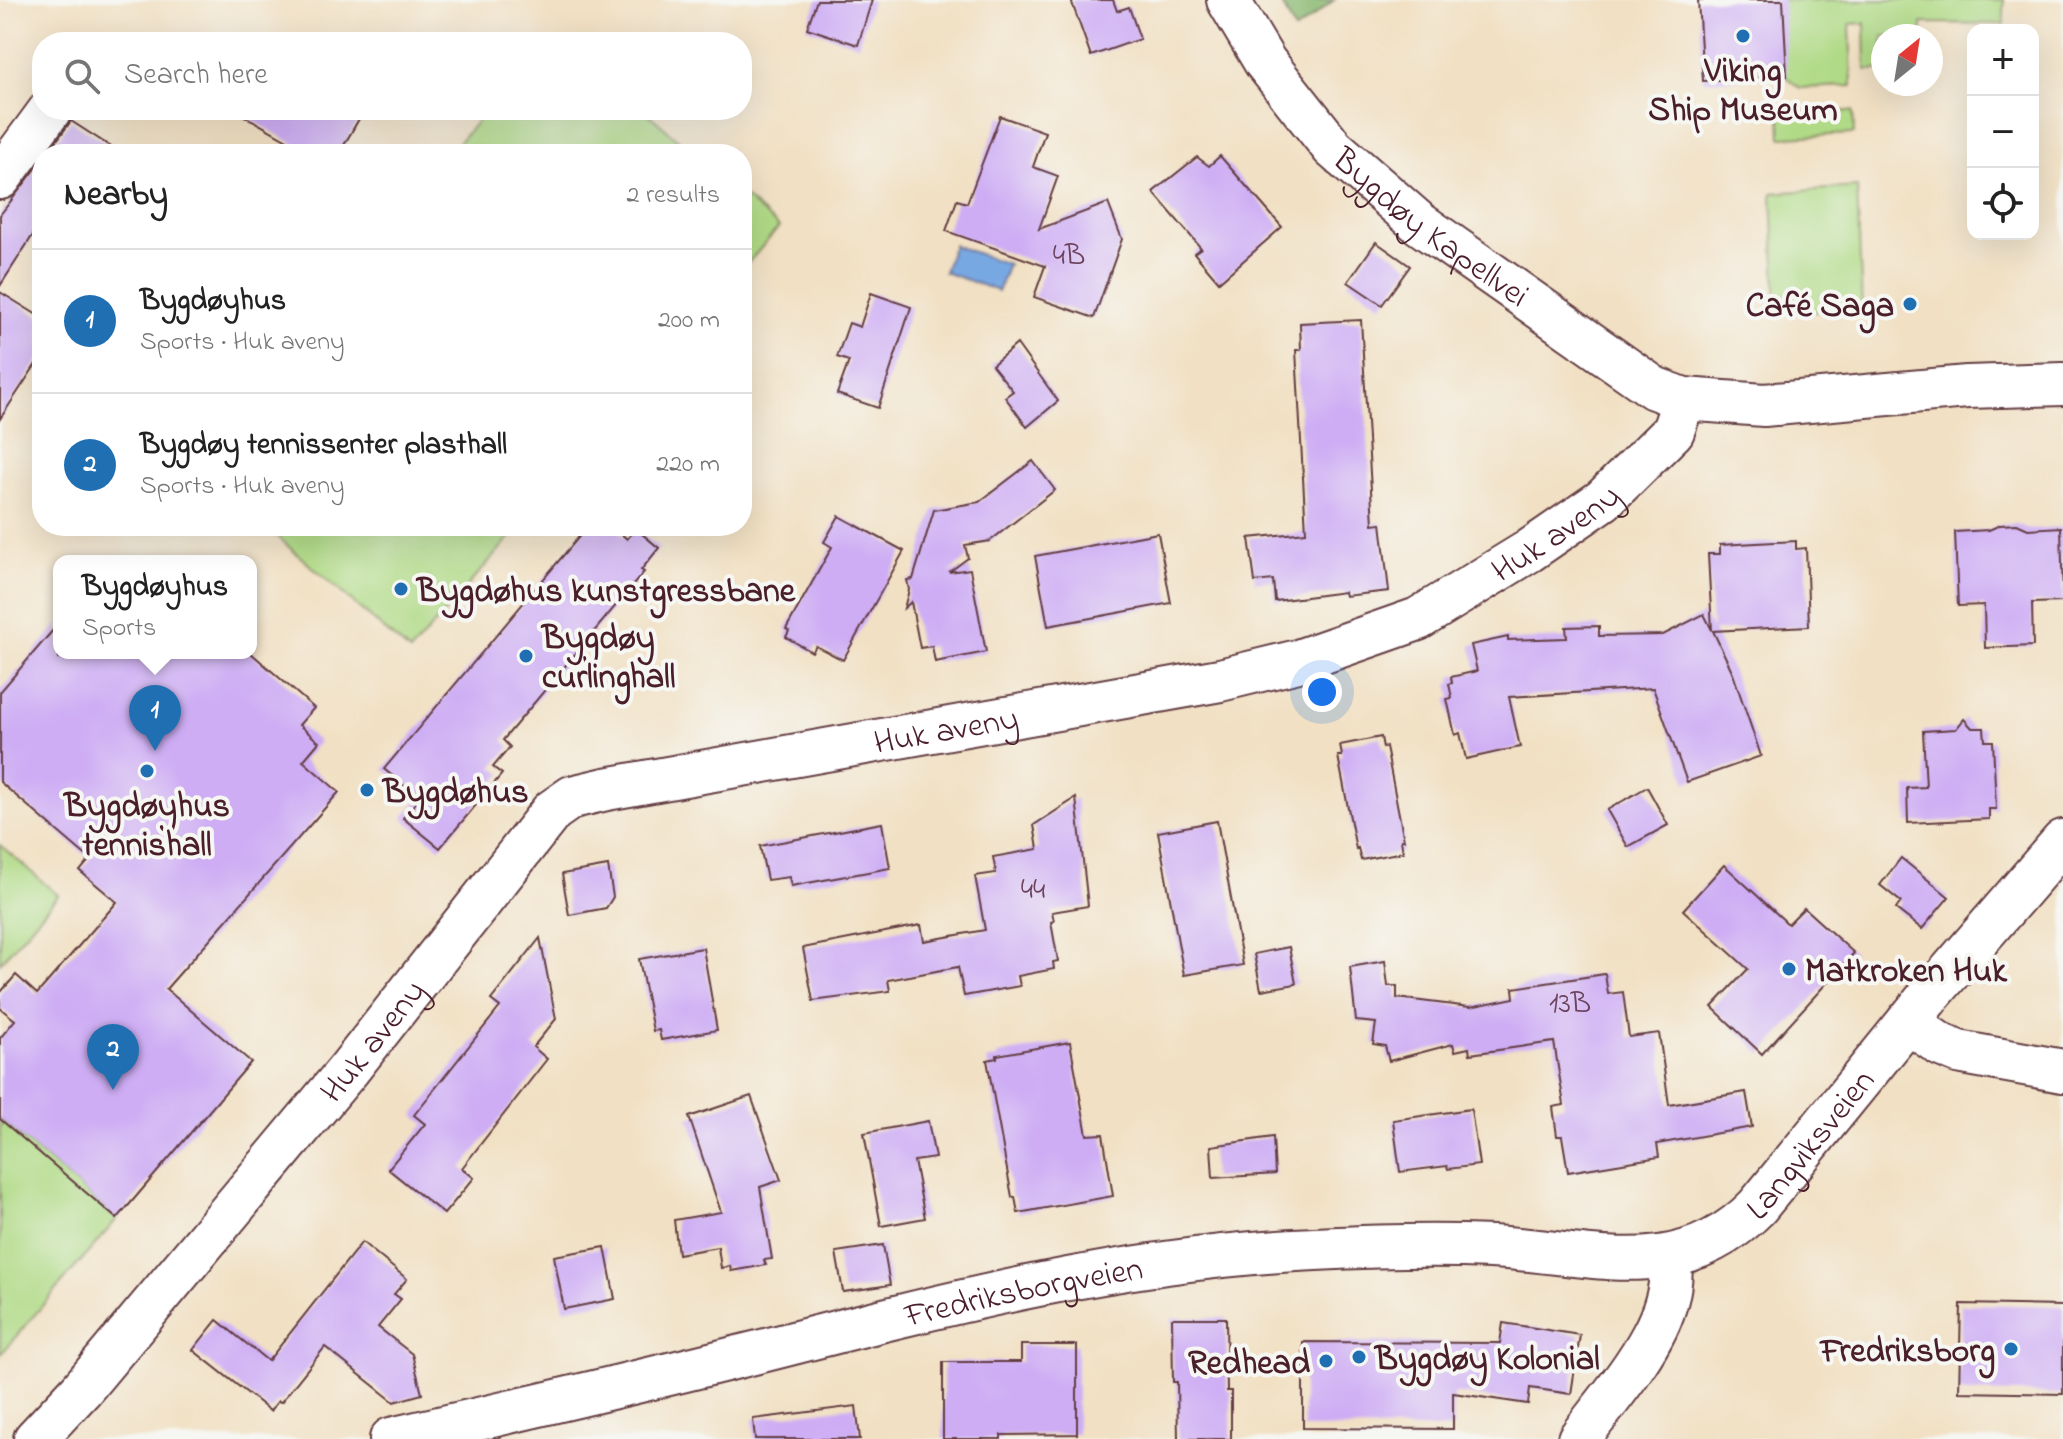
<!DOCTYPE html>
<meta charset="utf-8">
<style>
:root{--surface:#fff;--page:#f2f2f2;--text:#222;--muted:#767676;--line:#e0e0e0;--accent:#1f6fb2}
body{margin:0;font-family:"Indie Flower",sans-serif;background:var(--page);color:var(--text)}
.controls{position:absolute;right:24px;top:24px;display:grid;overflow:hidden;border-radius:16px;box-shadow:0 8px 32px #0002}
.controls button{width:72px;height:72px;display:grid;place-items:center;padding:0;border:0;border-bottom:2px solid var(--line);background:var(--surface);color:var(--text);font:40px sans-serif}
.compass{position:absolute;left:1871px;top:24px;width:72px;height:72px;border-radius:50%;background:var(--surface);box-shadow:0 8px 32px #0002;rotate:30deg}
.you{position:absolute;left:1322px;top:692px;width:28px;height:28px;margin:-20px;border:6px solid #fff;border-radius:50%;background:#1a73e8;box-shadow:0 0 0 12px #1a73e833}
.badge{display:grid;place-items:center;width:52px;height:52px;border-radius:50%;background:var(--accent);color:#fff;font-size:26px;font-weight:700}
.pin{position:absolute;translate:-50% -66px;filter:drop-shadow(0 2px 4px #0008)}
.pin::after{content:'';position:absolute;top:42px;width:28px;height:24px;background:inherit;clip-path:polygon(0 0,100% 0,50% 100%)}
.popup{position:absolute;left:53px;top:555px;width:204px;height:104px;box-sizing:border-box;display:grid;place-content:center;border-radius:16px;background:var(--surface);filter:drop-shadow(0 2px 6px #0005);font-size:26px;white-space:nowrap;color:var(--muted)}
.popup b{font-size:30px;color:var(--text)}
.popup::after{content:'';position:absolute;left:50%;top:100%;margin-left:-16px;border:16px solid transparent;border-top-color:var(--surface)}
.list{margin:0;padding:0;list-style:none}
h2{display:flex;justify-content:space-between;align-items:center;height:104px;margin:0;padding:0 32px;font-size:34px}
h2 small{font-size:26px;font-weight:400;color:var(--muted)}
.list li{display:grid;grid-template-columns:52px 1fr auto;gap:24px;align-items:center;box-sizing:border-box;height:144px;padding:0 32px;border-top:2px solid var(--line)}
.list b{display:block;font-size:30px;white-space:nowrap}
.list p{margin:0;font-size:26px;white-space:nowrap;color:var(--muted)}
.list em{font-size:26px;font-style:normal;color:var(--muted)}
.icon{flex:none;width:44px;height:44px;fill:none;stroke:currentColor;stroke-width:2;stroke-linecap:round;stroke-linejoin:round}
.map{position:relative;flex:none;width:2063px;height:1439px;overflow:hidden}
.search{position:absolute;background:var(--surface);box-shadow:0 8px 32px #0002;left:32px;top:32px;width:720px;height:88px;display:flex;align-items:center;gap:20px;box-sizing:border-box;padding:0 28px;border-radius:32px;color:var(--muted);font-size:30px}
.panel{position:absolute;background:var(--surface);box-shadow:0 8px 32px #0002;left:32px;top:144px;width:720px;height:392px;border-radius:32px}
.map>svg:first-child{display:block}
.green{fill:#b0da86;stroke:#7d7c58;stroke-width:2}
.forest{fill:#8cba73;stroke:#6b6c4f;stroke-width:2}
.water{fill:#78a8e2;stroke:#616486;stroke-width:2}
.building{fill:#ceadf4}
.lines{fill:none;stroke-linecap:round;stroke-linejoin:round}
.minor-casing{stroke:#633c42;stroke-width:46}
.minor{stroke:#fff;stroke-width:42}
.poi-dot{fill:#1f6fb2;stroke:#f6f6f2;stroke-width:3}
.labels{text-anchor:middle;stroke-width:8;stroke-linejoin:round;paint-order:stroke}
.number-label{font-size:30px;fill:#6b425d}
.poi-label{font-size:34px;font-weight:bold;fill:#4a1f2b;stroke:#f6f6f2;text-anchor:start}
.street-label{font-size:34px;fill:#4a1f2b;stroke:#f6f6f2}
</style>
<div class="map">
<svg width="2063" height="1439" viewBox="0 0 2063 1439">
<rect width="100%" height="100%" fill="#f6f6f2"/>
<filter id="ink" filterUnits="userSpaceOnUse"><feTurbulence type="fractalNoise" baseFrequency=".0125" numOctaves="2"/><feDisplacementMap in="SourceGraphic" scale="16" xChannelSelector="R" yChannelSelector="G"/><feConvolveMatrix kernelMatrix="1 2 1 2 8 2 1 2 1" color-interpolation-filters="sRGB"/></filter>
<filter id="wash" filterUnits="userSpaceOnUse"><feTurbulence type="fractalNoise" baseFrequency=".006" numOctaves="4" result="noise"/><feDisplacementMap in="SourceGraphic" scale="32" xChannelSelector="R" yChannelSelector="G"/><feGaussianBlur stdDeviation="1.8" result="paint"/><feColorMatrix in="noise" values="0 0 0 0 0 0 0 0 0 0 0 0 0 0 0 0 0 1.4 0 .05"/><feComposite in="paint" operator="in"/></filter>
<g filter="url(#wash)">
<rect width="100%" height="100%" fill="#f1e0c3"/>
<g class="green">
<path d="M1781,0H2004V24L1922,23V36H1883V69L1866,70L1865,23L1850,24L1852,86L1800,88L1785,76Z"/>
<path d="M487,110H644L694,154H448Z"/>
<path d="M1853,111L1854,134L1781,137L1780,113Z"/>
<path d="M1857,187L1862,310L1777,313L1772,193Z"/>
<path d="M742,195L779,227L742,270Z"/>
<path d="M265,526H520L410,652Z"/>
<path d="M0,845L58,895L0,963Z"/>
<path d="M0,1119L117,1219L0,1355Z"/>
</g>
<path class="forest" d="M1280,0H1334L1295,31Z"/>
<path class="water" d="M953,245L1008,264L998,291L944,272Z"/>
<g id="blocks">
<g class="building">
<path d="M817,0H872L858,45L807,28Z"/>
<path d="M1071,0H1113L1117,11L1129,7L1140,39L1091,56Z"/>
<path d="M1698,0H1783L1787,76L1703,81Z"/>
<path d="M234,110H364L339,154H312Z"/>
<path d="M1000,116L1045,132L1033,167L1058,176L1039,229L1108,203L1122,239L1094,318L1034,297L1045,266L946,231L957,200L967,203Z"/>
<path d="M71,121L122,154H47Z"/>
<path d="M1220,156L1282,227L1219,282L1194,253L1201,248L1153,192L1197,157L1209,166Z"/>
<path d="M42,161V221L0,286V215Z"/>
<path d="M1376,242L1410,266L1382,305L1348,282Z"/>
<path d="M0,292L42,318V355L0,419Z"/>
<path d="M871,293L911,307L878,408L837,394L849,361L837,357L849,323L860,327Z"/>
<path d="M1361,320L1373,524L1381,523L1389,591L1345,596L1344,592L1275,601L1273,580L1255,582L1249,538L1306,532L1296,350H1301L1300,323Z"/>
<path d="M1017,344L1058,401L1027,427L1005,397L1013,391L992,365Z"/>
<path d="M1033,461L1055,490L990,541L965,545L968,558L949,572L970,569L986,652L935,662L932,646L920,648L911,602L904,608L909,590L907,580L913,579L934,510L979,502Z"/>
<path d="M839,516L904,551L843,660L816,646L812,652L786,637L789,631L786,629L832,547L824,542Z"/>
<path d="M2017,524L2028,529L2061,527L2063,602L2032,603L2033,646L1985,648L1984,605L1958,606L1955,532L1989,530L2000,525Z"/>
<path d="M588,526H612L627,539L636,529L659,548L641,570L644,572L503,740L510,747L493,767L502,774L440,848L403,818L419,798L384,769Z"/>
<path d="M1158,533L1171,603L1048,626L1035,556Z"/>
<path d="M1796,541V549L1806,548L1809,626L1713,631L1732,671L1761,756L1687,782L1653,688L1509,697L1520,747L1466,759L1460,733L1455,735L1447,699L1452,698L1449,684L1452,683L1451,677L1477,671L1471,645L1508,637V640L1567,638L1566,627L1599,626V636L1663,635L1704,614L1712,630L1708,554H1720V545Z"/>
<path d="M59,623V657L62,653H251L314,708L299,725L319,742L303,761L339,792L166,989L251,1062L117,1219L0,1119V1038L15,1020L0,1008V993L16,975L37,994L117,902L80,871L90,859L0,782V692Z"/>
<path d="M1964,719L1972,728H1984L1985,741H1993L1996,809H1989V819L1908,823L1907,788L1926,787L1923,731L1956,729Z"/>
<path d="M1381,737L1383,748L1386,747L1404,840H1401L1403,852L1361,860L1358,848L1356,849L1338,756H1342L1340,745Z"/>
<path d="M1647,787L1668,825L1628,847L1607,810Z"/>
<path d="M1076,798L1088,906L1052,912L1054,921L1051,922L1058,961L1053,962L1054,969L1018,976L1020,986L964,996L958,967L888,980L890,991L813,1001L803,948L921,925L924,941L985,930L975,876L996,873L993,857L1038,849L1034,825Z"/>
<path d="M1217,821L1243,965L1184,975L1158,832Z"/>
<path d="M882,823L890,868L791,886L789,877L767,880L760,846Z"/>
<path d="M1901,858L1949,897L1922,929L1896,909L1901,902L1880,885Z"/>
<path d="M1724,865L1788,924L1804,908L1854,953L1762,1054L1712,1007L1748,969L1683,910Z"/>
<path d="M608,866L613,897L606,908L569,915L562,874Z"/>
<path d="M540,938L556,1019L533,1047L547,1059L462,1168L474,1178L444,1214L388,1169L425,1124L414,1115L500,1007L491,1000Z"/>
<path d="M1289,947L1296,984L1261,990L1254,954Z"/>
<path d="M703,948L717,1030L661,1040L659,1030L653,1031L639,959Z"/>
<path d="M1385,961L1388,986H1397V998L1470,1007L1514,998L1513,988L1605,974L1608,994L1623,992L1629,1037L1659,1033L1669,1105L1746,1092L1752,1127L1657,1144L1659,1157L1568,1172L1562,1136H1557L1553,1107L1564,1105L1554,1042L1470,1054L1469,1048L1455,1051L1453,1044L1389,1061L1385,1046L1373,1044L1376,1023L1356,1021L1350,967Z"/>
<path d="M1070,1042L1087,1135L1103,1134L1113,1196L1018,1213L1015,1197H1012L987,1060L997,1058V1055Z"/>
<path d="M751,1096L781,1180L760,1187L772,1259L764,1260L766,1265L731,1271L730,1266L721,1268L718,1247L678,1254L674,1220L721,1212L689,1117Z"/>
<path d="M1471,1109L1479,1165L1448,1169L1447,1166L1400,1172L1393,1120Z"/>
<path d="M928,1121L935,1158L914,1161L925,1218L881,1226L864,1133Z"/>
<path d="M1273,1137L1275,1174L1213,1178L1211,1146Z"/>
<path d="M362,1242L407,1279L394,1294L401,1299L378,1327L412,1354L422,1394L394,1402L325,1347L281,1402L278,1401L270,1411L193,1350L217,1320L268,1361Z"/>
<path d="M883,1245L890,1285L843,1292L836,1252Z"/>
<path d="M605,1247L615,1299L564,1309L554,1256Z"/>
<path d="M1961,1304L2063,1306V1394L1959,1392Z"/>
<path d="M1172,1318H1226L1227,1391H1231V1439H1178L1177,1382H1173Z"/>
<path d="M1503,1323L1580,1335L1571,1394L1530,1388L1528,1404L1453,1393V1429L1303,1428V1342L1500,1343Z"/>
<path d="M1021,1345H1077V1434L1001,1435V1439H943V1362H1021Z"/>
<path d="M856,1406L860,1439H755L753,1419Z"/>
</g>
</g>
</g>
<g filter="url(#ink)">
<use href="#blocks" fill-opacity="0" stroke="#633c42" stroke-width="2"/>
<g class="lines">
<g class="minor-casing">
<g id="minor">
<path id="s1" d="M1228,0L1265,62L1333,148L1419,223L1654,388L1684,399L1764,405L1967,387L2063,384"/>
<path d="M0,178L50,110"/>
<path d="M1908,1022L1941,1045L1958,1052L2063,1071"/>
<path id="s2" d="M35,1439L81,1390L349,1069L552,811L572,797L606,789L1220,680L1298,661L1418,619L1529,551L1603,500L1673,431L1684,399"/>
<path id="s3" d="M391,1439C515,1411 639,1382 762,1351C944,1304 1126,1257 1315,1249C1374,1246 1432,1244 1491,1247C1589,1251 1678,1288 1757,1207L1929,996L2063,841"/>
<path d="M1579,1439C1615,1389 1682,1320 1669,1256"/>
</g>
</g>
<use href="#minor" class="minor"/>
</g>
</g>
<g class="poi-dot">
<circle cx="1743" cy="36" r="8"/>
<circle cx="1910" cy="304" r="8"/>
<circle cx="401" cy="589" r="8"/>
<circle cx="526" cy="656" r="8"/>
<circle cx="147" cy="771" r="8"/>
<circle cx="367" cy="790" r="8"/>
<circle cx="1789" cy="969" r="8"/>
<circle cx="2011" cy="1349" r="8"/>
<circle cx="1359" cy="1357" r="8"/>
<circle cx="1326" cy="1361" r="8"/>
</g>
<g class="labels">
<g class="number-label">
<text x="1069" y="264">4B</text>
<text x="1033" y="898">44</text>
<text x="1570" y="1012">13B</text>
</g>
<g class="poi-label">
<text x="1743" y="81" text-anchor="middle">Viking<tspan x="1743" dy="39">Ship Museum</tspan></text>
<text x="1894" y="316" text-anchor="end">Café Saga</text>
<text x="417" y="601">Bygdøhus kunstgressbane</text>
<text x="542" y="648">Bygdøy<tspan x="542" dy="39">curlinghall</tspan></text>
<text x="383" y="802">Bygdøhus</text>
<text x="147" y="816" text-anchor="middle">Bygdøyhus<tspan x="147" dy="39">tennishall</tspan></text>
<text x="1805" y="981">Matkroken Huk</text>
<text x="1995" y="1361" text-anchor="end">Fredriksborg</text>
<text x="1375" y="1369">Bygdøy Kolonial</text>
<text x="1310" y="1373" text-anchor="end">Redhead</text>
</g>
<g class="street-label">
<text dy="12" stroke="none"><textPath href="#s1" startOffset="308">Bygdøy Kapellvei</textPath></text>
<text dy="12" stroke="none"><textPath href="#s2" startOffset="1866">Huk aveny</textPath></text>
<text dy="12" stroke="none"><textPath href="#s2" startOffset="1218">Huk aveny</textPath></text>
<text dy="12" stroke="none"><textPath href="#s2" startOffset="522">Huk aveny</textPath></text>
<text dy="12" stroke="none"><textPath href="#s3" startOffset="1484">Langviksveien</textPath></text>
<text dy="12" stroke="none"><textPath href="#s3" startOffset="650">Fredriksborgveien</textPath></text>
</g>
</g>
</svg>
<div class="controls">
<button>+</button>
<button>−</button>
<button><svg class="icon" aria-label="locate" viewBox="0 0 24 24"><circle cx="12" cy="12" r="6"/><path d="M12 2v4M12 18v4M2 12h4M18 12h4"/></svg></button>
</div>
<svg class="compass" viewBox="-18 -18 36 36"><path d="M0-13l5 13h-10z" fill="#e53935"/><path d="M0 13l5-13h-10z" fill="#767676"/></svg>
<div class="you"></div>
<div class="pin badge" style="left:155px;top:751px">1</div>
<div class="popup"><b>Bygdøyhus</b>Sports</div>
<div class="pin badge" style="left:113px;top:1090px">2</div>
<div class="search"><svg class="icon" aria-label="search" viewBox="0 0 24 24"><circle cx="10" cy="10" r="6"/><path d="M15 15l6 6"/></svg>Search here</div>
<section class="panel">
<h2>Nearby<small>2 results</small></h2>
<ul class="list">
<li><span class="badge">1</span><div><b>Bygdøyhus</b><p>Sports · Huk aveny</p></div><em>200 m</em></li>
<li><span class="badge">2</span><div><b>Bygdøy tennissenter plasthall</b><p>Sports · Huk aveny</p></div><em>220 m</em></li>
</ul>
</section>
</div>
